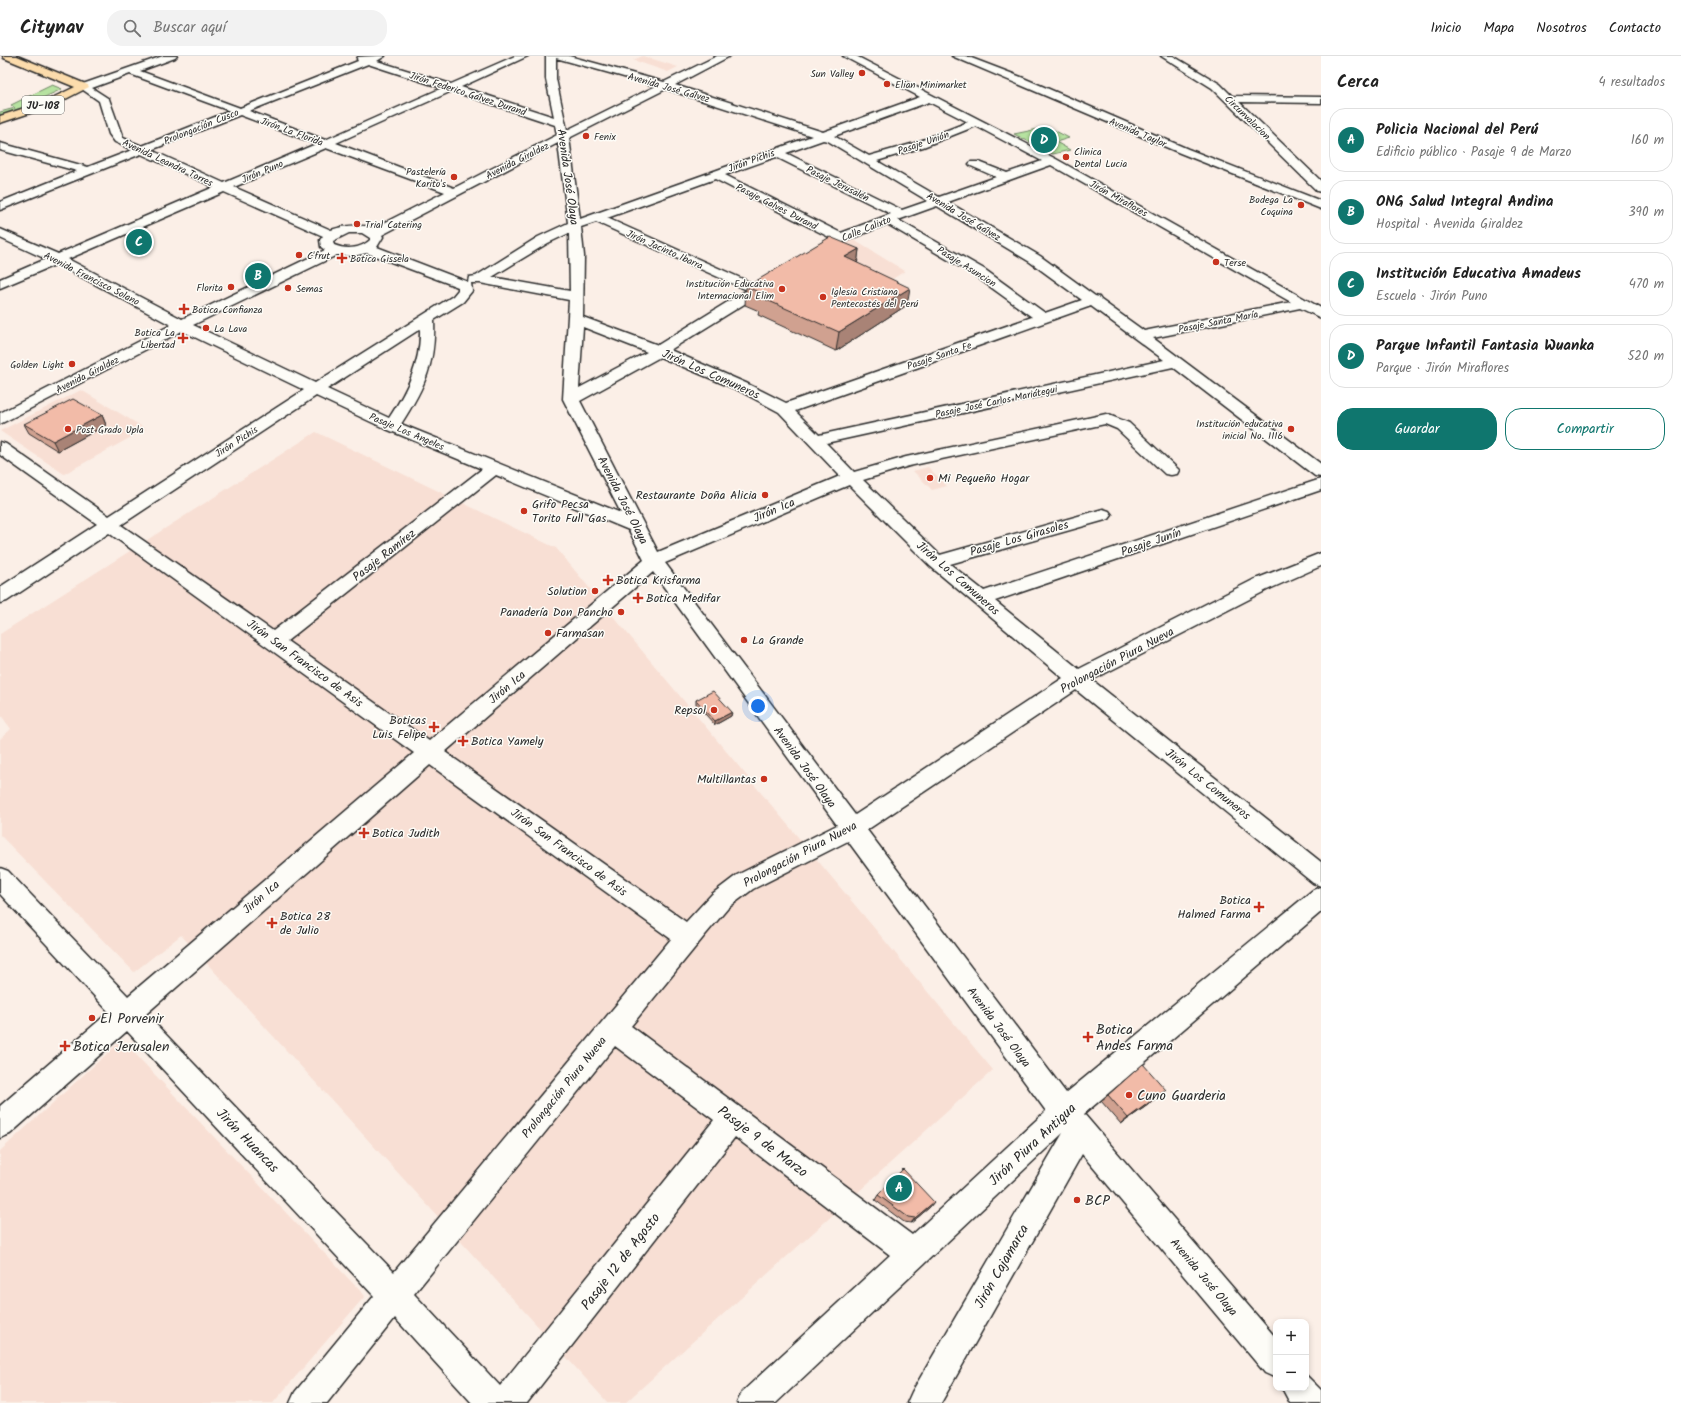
<!DOCTYPE html>
<html lang="es">
<meta charset="utf-8">
<style>
:root{--surface:#fff;--page:#f2f2f2;--text:#222;--muted:#767676;--line:#e0e0e0;--accent:#0f766e}
body{margin:0;font-family:Kalam,sans-serif;background:var(--page);color:var(--text)}
.controls{position:absolute;right:12px;bottom:12px;display:grid;overflow:hidden;border-radius:8px;box-shadow:0 2px 6px #0003}
.controls button{width:36px;height:36px;display:grid;place-items:center;padding:0;border:0;border-bottom:1px solid var(--line);background:var(--surface);color:var(--text);font:20px sans-serif}
.you{position:absolute;left:758px;top:650px;width:14px;height:14px;margin:-10px;border:3px solid #fff;border-radius:50%;background:#1a73e8;box-shadow:0 0 0 6px #1a73e833}
.badge{display:grid;place-items:center;width:26px;height:26px;border-radius:50%;background:var(--accent);color:#fff;font-size:13px;font-weight:700}
.pin{position:absolute;translate:-50% -50%;border:2px solid #fff;box-shadow:0 1px 4px #0006}
.list{margin:0;padding:0;list-style:none}
h2{display:flex;justify-content:space-between;align-items:center;height:52px;margin:0;padding:0 16px;font-size:17px}
h2 small{font-size:13px;font-weight:400;color:var(--muted)}
.list li{display:grid;grid-template-columns:26px 1fr auto;gap:12px;align-items:center;box-sizing:border-box;height:64px;margin:0 8px 8px;padding:0 8px;border:1px solid var(--line);border-radius:16px}
.list b{display:block;font-size:15px;white-space:nowrap}
.list p{margin:0;font-size:13px;white-space:nowrap;color:var(--muted)}
.list em{font-size:13px;font-style:normal;color:var(--muted)}
.actions{display:flex;gap:8px;padding:12px 16px}
.actions a{flex:1;padding:9px 0;border:1px solid var(--accent);border-radius:16px;text-align:center;font-size:14px;color:var(--accent)}
.actions .main{background:var(--accent);color:#fff}
.icon{flex:none;width:22px;height:22px;fill:none;stroke:currentColor;stroke-width:2;stroke-linecap:round;stroke-linejoin:round}
.map{position:relative;flex:none;width:1321px;height:1347px;overflow:hidden}
header{display:flex;align-items:center;gap:24px;box-sizing:border-box;height:56px;padding:0 20px;background:var(--surface);border-bottom:1px solid var(--line)}
header strong{font-size:19px}
nav{display:flex;gap:22px;margin-inline-start:auto;font-size:14px}
.search{width:280px;height:36px;background:var(--page);display:flex;align-items:center;gap:10px;box-sizing:border-box;padding:0 14px;border-radius:16px;color:var(--muted);font-size:15px}
main{display:flex}
aside{flex:1;background:var(--surface)}
.map>svg:first-child{display:block}
.built{fill:#f8dfd4}
.green{fill:#b6e2a0;stroke:#708666}
.lines{fill:none;stroke-linecap:round;stroke-linejoin:round}
.minor-casing{stroke:#2b2b2b;stroke-width:3}
.major-casing{stroke:#2b2b2b;stroke-width:3}
.minor{fill:#fdfcf7;fill-rule:evenodd}
.major{fill:#fcdcac;fill-rule:evenodd}
.wall{fill:#d0a190;stroke:#2b2b2b}
.shaded-wall{fill:#a98376;stroke:#2b2b2b}
.building{fill:#f2bba8;stroke:#2b2b2b}
.poi-dot{fill:#c8321e;stroke:#fdfcf7;stroke-width:1.5}
.labels{text-anchor:middle;stroke-width:3;stroke-linejoin:round;paint-order:stroke}
.far-poi-label{font-size:10px;fill:#2b2b2b;stroke:#fdfcf7;text-anchor:start}
.far-street-label{font-size:10px;fill:#2b2b2b;stroke:#fdfcf7}
.shield{fill:#fdfcf7;stroke:#6a6a68;stroke-width:1}
.shield-label{font-size:11px;font-weight:bold;fill:#2b2b2b}
.street-label{font-size:12px;fill:#2b2b2b;stroke:#fdfcf7}
.poi-label{font-size:12px;fill:#2b2b2b;stroke:#fdfcf7;text-anchor:start}
.near-poi-label{font-size:14px;fill:#2b2b2b;stroke:#fdfcf7;text-anchor:start}
.near-street-label{font-size:14px;fill:#2b2b2b;stroke:#fdfcf7}
</style>
<header>
<strong>Citynav</strong>
<div class="search"><svg class="icon" aria-label="search" viewBox="0 0 24 24"><circle cx="10" cy="10" r="6"/><path d="M15 15l6 6"/></svg>Buscar aquí</div>
<nav><a>Inicio</a><a>Mapa</a><a>Nosotros</a><a>Contacto</a></nav>
</header>
<main>
<div class="map">
<svg width="1321" height="1347" viewBox="0 0 1321 1347">
<rect width="100%" height="100%" fill="#fbefe7"/>
<filter id="ink" filterUnits="userSpaceOnUse"><feTurbulence type="fractalNoise" baseFrequency=".025" numOctaves="2"/><feDisplacementMap in="SourceGraphic" scale="8" xChannelSelector="R" yChannelSelector="G"/><feConvolveMatrix kernelMatrix="1 2 1 2 8 2 1 2 1" color-interpolation-filters="sRGB"/></filter>
<g filter="url(#ink)">
<g class="built">
<path d="M643,0L678,11L668,16L633,4Z"/>
<path d="M852,183L905,215L875,234L827,199Z"/>
<path d="M81,334L146,373L64,418L0,375Z"/>
<path d="M316,376L556,492L993,1014L625,1347H608L181,879L134,916L0,779V683L11,673L0,658V578Z"/>
<path d="M928,411L947,430L932,434L913,415Z"/>
<path d="M122,984L365,1240L273,1347H0V1095Z"/>
</g>
<g class="green">
<path d="M52,29L62,33L17,54L0,60V56L15,52L11,49Z"/>
<path d="M1048,71L1069,82L1056,86L1070,94L1053,98L1014,78Z"/>
</g>
<g class="lines">
<g class="minor-casing">
<g id="minor">
<path d="M163,0H177L175,2L140,15L240,52L358,5L357,3L358,1C366,0 377,0 385,0L377,5L451,28L515,0H528L461,31L554,61L546,23V0H569L664,26L717,0H730L675,29L823,76L920,41L843,0H856L1056,103L1321,252V262L1300,252L1153,282L1321,408V421L1315,420L1173,311L826,387L854,416L906,401L1106,358L1129,367L1179,414L1177,418L1171,419L1165,418L1117,373L1105,368L909,410L863,424L940,499L1103,453L1109,455L1112,459L1109,463L950,508L984,535L1321,423V434L995,545L1079,613L1253,524L1321,497V510L1267,534L1092,624L1321,806V830L1313,827L1076,634L867,774L1066,1037L1313,834L1321,831V856L1084,1058L1276,1282V1322L1265,1317L1082,1098L941,1347H907L912,1336L1063,1077L776,1347H737L742,1336L890,1199L735,1081L527,1347H472L395,1262L327,1347H290L295,1336L374,1240L127,975L10,1078L0,1082V1050L109,956L0,838V812L8,815L128,940L414,697L109,477L7,545L0,547V531L97,468L0,399V386L6,388L109,460L304,334L182,275L0,368V357L171,269L57,208L0,232V223L46,203L0,182V173L58,198L214,131L141,98L0,154V146L77,115L0,94V87L88,111L132,94L115,86L109,78L99,45L79,31L80,29ZM556,2L656,30L567,74L556,23ZM368,8L442,32L325,84L249,55ZM130,18L230,55L142,90L123,82L109,43L92,32ZM666,33L812,80L580,163L569,82ZM452,35L555,69L557,79L454,132L336,87ZM929,46L968,66L915,87L869,100L834,80ZM240,59L316,88L224,127L151,94ZM976,70L1042,105L1007,117L979,106H971L969,108L971,110L996,121L939,141L877,105L923,91ZM823,84L828,85L928,145L902,154L786,97ZM558,87L568,167L538,181L476,220L469,221L468,226L377,191L383,181L382,179ZM326,92L445,136L374,172C359,168 346,169 331,174L234,131ZM776,101L891,158L841,177L725,119ZM1051,109L1291,246L1144,275L1101,244L1099,241L1095,240L1040,200L948,146ZM715,123L831,182L808,196L806,199L808,202H818L845,185L887,168L974,219L1032,261L786,347L748,328L670,294L775,229L777,226L775,223H765L756,229L607,162ZM224,136L323,180L320,184L321,191L325,194L182,263L68,203ZM937,150L1030,206L1082,244L1045,257L984,213L898,164ZM596,166L747,234L658,289L583,261L584,200L581,171ZM349,177H362L370,182V184C360,193 346,194 334,189L333,185ZM569,177L570,235L492,221L548,187ZM367,197L458,231V234L453,240L315,327L193,269L337,199L353,200ZM471,227H480L569,244L563,343L621,457L401,368C424,332 436,308 434,264L463,246L472,235ZM1091,250L1164,304L819,379L795,355ZM583,271L647,296L579,332ZM420,273C421,307 407,335 389,362L327,333ZM660,301L738,334L779,356L840,420L658,496L580,345ZM316,340L386,373L482,413L273,575L121,469ZM496,419L629,474L644,504L429,685L287,585ZM849,429L930,510L1063,622L855,759L665,507ZM653,516L837,769L737,819L712,838L686,866L445,696ZM430,709L671,883L394,1216L146,958ZM848,785L1046,1055L912,1179L631,970L706,878L728,852L753,833ZM615,990L714,1064L500,1330L414,1238Z"/>
<path d="M952,0H966L1021,21L1188,93L1321,145V153L1180,97Z"/>
<path d="M1161,0H1173L1220,28L1232,40L1321,41V47L1239,46L1321,125V136L1317,135L1212,32Z"/>
<path d="M1306,1319L1321,1334V1347H1290L1282,1332H1306Z"/>
</g>
</g>
<g class="major-casing">
<path id="major" d="M3,0H17L88,29L89,31L54,49L0,67V60L46,45L75,31L4,2Z"/>
</g>
<use href="#minor" class="minor"/>
<use href="#major" class="major"/>
</g>
<g class="wall">
<path d="M859,193L857,207L907,249L836,295L758,259L759,255L745,249L746,231Z"/>
<path d="M102,359L106,369L58,395L29,377L24,368Z"/>
<path d="M696,644L732,656L731,660L715,669L696,648Z"/>
<path d="M1108,1039L1159,1041L1121,1068L1101,1045Z"/>
<path d="M878,1139L930,1151L911,1167L904,1166L875,1144Z"/>
</g>
<g class="shaded-wall">
<path d="M859,193L857,211L845,201Z"/>
<path d="M910,232L907,249L836,295L839,276Z"/>
<path d="M102,359L106,369L58,395L53,385Z"/>
<path d="M732,656L731,660L715,669V665Z"/>
<path d="M1166,1034L1159,1041L1121,1068L1128,1062Z"/>
<path d="M934,1146L930,1151L911,1167L915,1162Z"/>
</g>
<g class="building">
<path d="M830,181L859,193L845,201L910,232L839,276L760,241L764,238L746,231Z"/>
<path d="M73,343L102,359L53,385L24,368Z"/>
<path d="M713,635L732,656L715,665L696,644Z"/>
<path d="M1143,1008L1166,1034L1128,1062L1108,1039Z"/>
<path d="M903,1113L934,1146L915,1162L908,1161L878,1139Z"/>
</g>
</g>
<g class="poi-dot">
<circle cx="862" cy="17" r="4"/>
<circle cx="887" cy="28" r="4"/>
<circle cx="586" cy="80" r="4"/>
<circle cx="1066" cy="101" r="4"/>
<circle cx="454" cy="121" r="4"/>
<circle cx="1301" cy="149" r="4"/>
<circle cx="357" cy="168" r="4"/>
<circle cx="299" cy="199" r="4"/>
<path d="M340 196h4v4h4v4h-4v4h-4v-4h-4v-4h4z"/>
<circle cx="1216" cy="206" r="4"/>
<circle cx="231" cy="231" r="4"/>
<circle cx="288" cy="232" r="4"/>
<circle cx="782" cy="233" r="4"/>
<circle cx="823" cy="241" r="4"/>
<path d="M182 247h4v4h4v4h-4v4h-4v-4h-4v-4h4z"/>
<circle cx="206" cy="272" r="4"/>
<path d="M181 276h4v4h4v4h-4v4h-4v-4h-4v-4h4z"/>
<circle cx="72" cy="308" r="4"/>
<circle cx="68" cy="373" r="4"/>
<circle cx="1291" cy="373" r="4"/>
<circle cx="930" cy="422" r="4"/>
<circle cx="765" cy="439" r="4"/>
<circle cx="524" cy="455" r="4"/>
<path d="M606 518h4v4h4v4h-4v4h-4v-4h-4v-4h4z"/>
<circle cx="595" cy="535" r="4"/>
<path d="M636 536h4v4h4v4h-4v4h-4v-4h-4v-4h4z"/>
<circle cx="621" cy="556" r="4"/>
<circle cx="548" cy="577" r="4"/>
<circle cx="744" cy="584" r="4"/>
<circle cx="714" cy="654" r="4"/>
<path d="M432 665h4v4h4v4h-4v4h-4v-4h-4v-4h4z"/>
<path d="M461 679h4v4h4v4h-4v4h-4v-4h-4v-4h4z"/>
<circle cx="764" cy="723" r="4"/>
<path d="M362 771h4v4h4v4h-4v4h-4v-4h-4v-4h4z"/>
<path d="M1257 845h4v4h4v4h-4v4h-4v-4h-4v-4h4z"/>
<path d="M270 861h4v4h4v4h-4v4h-4v-4h-4v-4h4z"/>
<circle cx="92" cy="962" r="4"/>
<path d="M1086 975h4v4h4v4h-4v4h-4v-4h-4v-4h4z"/>
<path d="M63 984h4v4h4v4h-4v4h-4v-4h-4v-4h4z"/>
<circle cx="1129" cy="1039" r="4"/>
<circle cx="1077" cy="1144" r="4"/>
</g>
<g class="labels">
<g class="far-poi-label">
<text x="854" y="21" text-anchor="end">Sun Valley</text>
<text x="895" y="32">Elian Minimarket</text>
<text x="594" y="84">Fenix</text>
<text x="1074" y="99">Clinica<tspan x="1074" dy="12">Dental Lucia</tspan></text>
<text x="446" y="119" text-anchor="end">Pastelería<tspan x="446" dy="12">Karito's</tspan></text>
<text x="1293" y="147" text-anchor="end">Bodega La<tspan x="1293" dy="12">Coquina</tspan></text>
<text x="365" y="172">Trial Catering</text>
<text x="307" y="203">C'frut</text>
<text x="350" y="206">Botica Gissela</text>
<text x="1224" y="210">Terse</text>
<text x="774" y="231" text-anchor="end">Institución Educativa<tspan x="774" dy="12">Internacional Elim</tspan></text>
<text x="223" y="235" text-anchor="end">Florita</text>
<text x="296" y="236">Semas</text>
<text x="831" y="239">Iglesia Cristiana<tspan x="831" dy="12">Pentecostés del Perú</tspan></text>
<text x="192" y="257">Botica Confianza</text>
<text x="214" y="276">La Lava</text>
<text x="175" y="280" text-anchor="end">Botica La<tspan x="175" dy="12">Libertad</tspan></text>
<text x="64" y="312" text-anchor="end">Golden Light</text>
<text x="1283" y="371" text-anchor="end">Institución educativa<tspan x="1283" dy="12">inicial No. 1116</tspan></text>
<text x="76" y="377">Post Grado Upla</text>
</g>
<g class="far-street-label">
<text transform="translate(669 31) rotate(16)" y="4">Avenida José Gálvez</text>
<text transform="translate(468 37) rotate(18)" y="4">Jirón Federico Gálvez Durand</text>
<text transform="translate(1248 61) rotate(44)" y="4">Circunvalacion</text>
<text transform="translate(201 70) rotate(-22)" y="4">Prolongación Cusco</text>
<text transform="translate(292 75) rotate(20)" y="4">Jirón La Florida</text>
<text transform="translate(1138 76) rotate(23)" y="4">Avenida Taylor</text>
<text transform="translate(923 86) rotate(-19)" y="4">Pasaje Unión</text>
<text transform="translate(517 104) rotate(-27)" y="4">Avenida Giraldez</text>
<text transform="translate(751 104) rotate(-20)" y="4">Jirón Pichis</text>
<text transform="translate(168 106) rotate(25)" y="4">Avenida Leandra Torres</text>
<text transform="translate(262 115) rotate(-23)" y="4">Jirón Puno</text>
<text transform="translate(838 127) rotate(26)" y="4">Pasaje Jerusalén</text>
<text transform="translate(1119 142) rotate(29)" y="4">Jirón Miraflores</text>
<text transform="translate(777 150) rotate(27)" y="4">Pasaje Galves Durand</text>
<text transform="translate(964 160) rotate(31)" y="4">Avenida José Gálvez</text>
<text transform="translate(866 172) rotate(-22)" y="4">Calle Calixto</text>
<text transform="translate(665 193) rotate(24)" y="4">Jirón Jacinto Ibarra</text>
<text transform="translate(967 210) rotate(32)" y="4">Pasaje Asuncion</text>
<text transform="translate(92 222) rotate(27)" y="4">Avenida Francisco Solano</text>
<text transform="translate(1218 265) rotate(-11)" y="4">Pasaje Santa María</text>
<text transform="translate(939 299) rotate(-19)" y="4">Pasaje Santa Fe</text>
<text transform="translate(87 318) rotate(-27)" y="4">Avenida Giraldez</text>
<text transform="translate(996 345) rotate(-12)" y="4">Pasaje José Carlos Mariátegui</text>
<text transform="translate(407 375) rotate(23)" y="4">Pasaje Los Angeles</text>
<text transform="translate(236 385) rotate(-33)" y="4">Jirón Pichis</text>
</g>
<rect class="shield" x="22" y="40" width="42" height="18" rx="3"/>
<g class="shield-label">
<text x="43" y="53">JU-108</text>
</g>
<g class="street-label">
<text transform="translate(568 121) rotate(82)" y="4">Avenida José Olaya</text>
<text transform="translate(711 318) rotate(24)" y="4">Jirón Los Comuneros</text>
<text transform="translate(623 444) rotate(63)" y="4">Avenida José Olaya</text>
<text transform="translate(774 454) rotate(-23)" y="4">Jirón Ica</text>
<text transform="translate(1019 482) rotate(-16)" y="4">Pasaje Los Girasoles</text>
<text transform="translate(1151 486) rotate(-19)" y="4">Pasaje Junín</text>
<text transform="translate(384 499) rotate(-38)" y="4">Pasaje Ramírez</text>
<text transform="translate(958 522) rotate(41)" y="4">Jirón Los Comuneros</text>
<text transform="translate(1117 604) rotate(-28)" y="4">Prolongación Piura Nueva</text>
<text transform="translate(305 607) rotate(36)" y="4">Jirón San Francisco de Asis</text>
<text transform="translate(507 631) rotate(-40)" y="4">Jirón Ica</text>
<text transform="translate(805 711) rotate(54)" y="4">Avenida José Olaya</text>
<text transform="translate(1208 728) rotate(39)" y="4">Jirón Los Comuneros</text>
<text transform="translate(569 796) rotate(36)" y="4">Jirón San Francisco de Asis</text>
<text transform="translate(800 798) rotate(-28)" y="4">Prolongación Piura Nueva</text>
<text transform="translate(261 841) rotate(-41)" y="4">Jirón Ica</text>
<text transform="translate(999 971) rotate(53)" y="4">Avenida José Olaya</text>
<text transform="translate(564 1031) rotate(-51)" y="4">Prolongación Piura Nueva</text>
<text transform="translate(1204 1221) rotate(50)" y="4">Avenida José Olaya</text>
</g>
<g class="poi-label">
<text x="938" y="426">Mi Pequeño Hogar</text>
<text x="757" y="443" text-anchor="end">Restaurante Doña Alicia</text>
<text x="532" y="452">Grifo Pecsa<tspan x="532" dy="14">Torito Full Gas</tspan></text>
<text x="616" y="528">Botica Krisfarma</text>
<text x="587" y="539" text-anchor="end">Solution</text>
<text x="646" y="546">Botica Medifar</text>
<text x="613" y="560" text-anchor="end">Panadería Don Pancho</text>
<text x="556" y="581">Farmasan</text>
<text x="752" y="588">La Grande</text>
<text x="706" y="658" text-anchor="end">Repsol</text>
<text x="426" y="668" text-anchor="end">Boticas<tspan x="426" dy="14">Luis Felipe</tspan></text>
<text x="471" y="689">Botica Yamely</text>
<text x="756" y="727" text-anchor="end">Multillantas</text>
<text x="372" y="781">Botica Judith</text>
<text x="1251" y="848" text-anchor="end">Botica<tspan x="1251" dy="14">Halmed Farma</tspan></text>
<text x="280" y="864">Botica 28<tspan x="280" dy="14">de Julio</tspan></text>
</g>
<g class="near-poi-label">
<text x="100" y="967">El Porvenir</text>
<text x="1096" y="978">Botica<tspan x="1096" dy="16">Andes Farma</tspan></text>
<text x="73" y="995">Botica Jerusalen</text>
<text x="1137" y="1044">Cuno Guarderia</text>
<text x="1085" y="1149">BCP</text>
</g>
<g class="near-street-label">
<text transform="translate(248 1084) rotate(46)" y="5">Jirón Huancas</text>
<text transform="translate(763 1085) rotate(37)" y="5">Pasaje 9 de Marzo</text>
<text transform="translate(1032 1088) rotate(-43)" y="5">Jirón Piura Antigua</text>
<text transform="translate(620 1205) rotate(-52)" y="5">Pasaje 12 de Agosto</text>
<text transform="translate(1001 1210) rotate(-60)" y="5">Jirón Cajamarca</text>
</g>
</g>
</svg>
<div class="controls">
<button>+</button>
<button>−</button>
</div>
<div class="you"></div>
<div class="pin badge" style="left:899px;top:1132px">A</div>
<div class="pin badge" style="left:258px;top:220px">B</div>
<div class="pin badge" style="left:139px;top:186px">C</div>
<div class="pin badge" style="left:1044px;top:84px">D</div>
</div>
<aside>
<h2>Cerca<small>4 resultados</small></h2>
<ul class="list">
<li><span class="badge">A</span><div><b>Policia Nacional del Perú</b><p>Edificio público · Pasaje 9 de Marzo</p></div><em>160 m</em></li>
<li><span class="badge">B</span><div><b>ONG Salud Integral Andina</b><p>Hospital · Avenida Giraldez</p></div><em>390 m</em></li>
<li><span class="badge">C</span><div><b>Institución Educativa Amadeus</b><p>Escuela · Jirón Puno</p></div><em>470 m</em></li>
<li><span class="badge">D</span><div><b>Parque Infantil Fantasia Wuanka</b><p>Parque · Jirón Miraflores</p></div><em>520 m</em></li>
</ul>
<div class="actions"><a class="main">Guardar</a><a>Compartir</a></div>
</aside>
</main>
